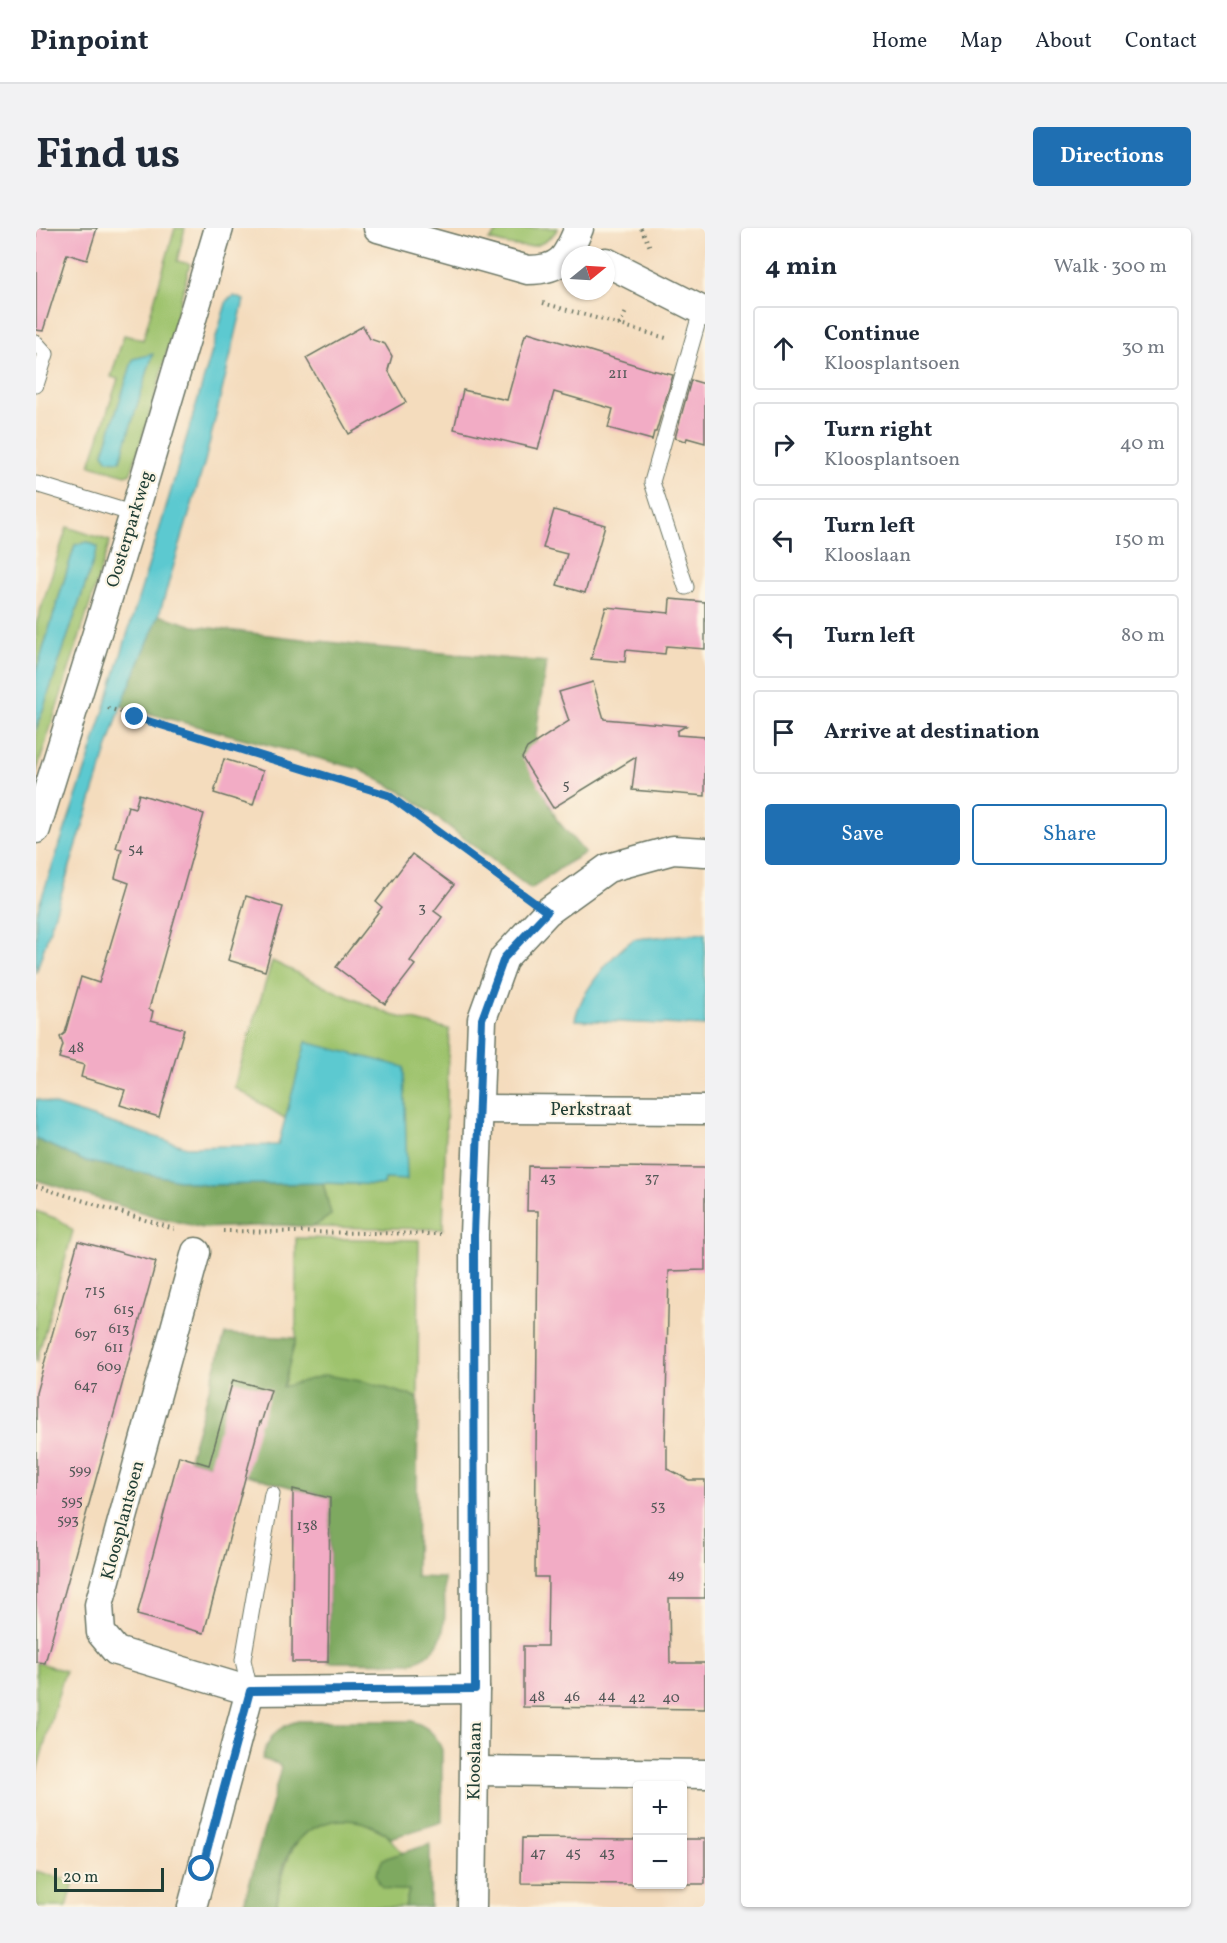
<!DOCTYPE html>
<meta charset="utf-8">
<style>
:root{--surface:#fff;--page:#f2f2f3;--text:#1f2937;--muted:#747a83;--line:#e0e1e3;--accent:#1f6fb2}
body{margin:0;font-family:Vollkorn,serif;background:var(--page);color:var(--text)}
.controls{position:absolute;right:18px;bottom:18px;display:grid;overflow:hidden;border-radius:6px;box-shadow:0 2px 4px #0004}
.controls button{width:54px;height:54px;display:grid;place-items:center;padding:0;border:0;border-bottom:2px solid var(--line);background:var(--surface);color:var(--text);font:30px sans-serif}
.compass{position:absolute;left:525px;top:18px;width:54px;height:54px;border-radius:50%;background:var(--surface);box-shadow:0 2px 4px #0004;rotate:72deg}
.scale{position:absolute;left:18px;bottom:15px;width:110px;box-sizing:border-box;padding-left:6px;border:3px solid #1f3d34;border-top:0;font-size:16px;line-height:21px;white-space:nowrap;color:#1f3d34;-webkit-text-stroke:4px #fcf5e5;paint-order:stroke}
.stop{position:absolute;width:18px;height:18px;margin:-14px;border:4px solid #1f6fb2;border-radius:50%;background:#fff}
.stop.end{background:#1f6fb2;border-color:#fff;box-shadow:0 2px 6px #0008}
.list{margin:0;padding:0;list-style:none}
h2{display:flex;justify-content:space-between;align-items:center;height:78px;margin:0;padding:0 24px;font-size:26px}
h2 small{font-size:20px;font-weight:400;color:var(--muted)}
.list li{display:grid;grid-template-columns:39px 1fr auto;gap:18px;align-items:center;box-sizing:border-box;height:84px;margin:0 12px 12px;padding:0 12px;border:2px solid var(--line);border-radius:6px}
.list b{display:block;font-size:22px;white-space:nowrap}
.list p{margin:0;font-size:20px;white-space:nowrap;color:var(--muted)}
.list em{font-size:20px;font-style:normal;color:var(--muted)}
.actions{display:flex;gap:12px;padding:18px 24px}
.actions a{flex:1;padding:14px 0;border:2px solid var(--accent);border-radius:6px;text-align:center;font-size:21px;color:var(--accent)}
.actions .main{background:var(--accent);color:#fff}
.icon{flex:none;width:33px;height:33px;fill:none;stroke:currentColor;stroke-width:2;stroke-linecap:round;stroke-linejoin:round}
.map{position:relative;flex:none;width:669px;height:1679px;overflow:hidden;border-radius:6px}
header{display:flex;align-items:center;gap:36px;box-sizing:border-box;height:84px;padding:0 30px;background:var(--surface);border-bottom:2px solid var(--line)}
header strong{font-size:28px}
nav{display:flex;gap:33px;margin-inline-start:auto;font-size:21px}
.intro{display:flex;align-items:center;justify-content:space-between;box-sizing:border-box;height:144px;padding:0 36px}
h1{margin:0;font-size:42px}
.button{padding:15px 27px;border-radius:6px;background:var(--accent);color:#fff;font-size:21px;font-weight:700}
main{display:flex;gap:36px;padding:0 36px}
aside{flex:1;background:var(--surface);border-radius:6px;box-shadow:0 2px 4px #0004}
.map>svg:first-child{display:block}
.green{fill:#9ec36d;stroke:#5e8050;stroke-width:1.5}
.forest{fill:#7ea960;stroke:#4e734a;stroke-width:1.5}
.water{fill:#5bc9d0;stroke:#3d8382;stroke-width:1.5}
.building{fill:#f2acc5}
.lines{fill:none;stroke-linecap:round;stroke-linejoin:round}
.service-casing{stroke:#6a7564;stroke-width:17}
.minor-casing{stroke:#6a7564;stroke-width:31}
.path{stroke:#6a7564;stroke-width:4;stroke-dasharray:1.5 4.5;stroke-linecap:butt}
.service{stroke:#fff;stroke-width:15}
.minor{stroke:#fff;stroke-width:28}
.route{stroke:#1f6fb2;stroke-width:8}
.labels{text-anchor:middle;stroke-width:4.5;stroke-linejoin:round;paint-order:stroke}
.number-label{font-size:15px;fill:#545958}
.street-label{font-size:18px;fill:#1f3d34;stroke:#fcf5e5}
</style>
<header>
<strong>Pinpoint</strong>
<nav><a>Home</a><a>Map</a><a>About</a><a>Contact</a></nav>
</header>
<div class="intro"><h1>Find us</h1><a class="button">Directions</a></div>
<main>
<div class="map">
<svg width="669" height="1679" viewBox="0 0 669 1679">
<rect width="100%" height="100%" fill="#fcf5e5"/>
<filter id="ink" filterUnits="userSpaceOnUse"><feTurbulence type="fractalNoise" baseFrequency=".0167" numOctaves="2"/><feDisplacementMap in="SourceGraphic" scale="12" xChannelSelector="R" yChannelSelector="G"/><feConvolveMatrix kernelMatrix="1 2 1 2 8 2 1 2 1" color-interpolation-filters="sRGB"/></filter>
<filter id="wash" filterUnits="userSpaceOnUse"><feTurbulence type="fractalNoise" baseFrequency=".008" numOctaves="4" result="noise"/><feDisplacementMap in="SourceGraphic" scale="24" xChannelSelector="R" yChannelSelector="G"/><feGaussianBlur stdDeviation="1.35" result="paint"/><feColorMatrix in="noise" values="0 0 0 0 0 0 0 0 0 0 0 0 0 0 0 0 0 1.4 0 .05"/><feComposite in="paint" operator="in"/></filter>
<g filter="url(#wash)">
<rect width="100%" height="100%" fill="#f4dcbd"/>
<g class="green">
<path d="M139,0H149L141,33L154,36L120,165L95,245L90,247L54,237L82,151L75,149L88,107L107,112Z"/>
<path d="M466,0H522C505,27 478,19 453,12Z"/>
<path d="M31,299L74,313L0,545V502L62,319L52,314L39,317L0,444V396Z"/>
<path d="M236,733L303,765L356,787L413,801L407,1001L277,999L295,987L287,955L348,957L349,950L271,814L250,891L198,859Z"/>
<path d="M0,983L24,992L37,1003L0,1135Z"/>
<path d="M260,1010L383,1012L382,1170L330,1154L247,1159L260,1110Z"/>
<path d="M0,1434L29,1443L0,1546Z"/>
<path d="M311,1591L325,1593L349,1605L367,1625L373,1662L369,1679H240C249,1633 254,1596 311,1591Z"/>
<path d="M0,1643L38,1654L31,1679H0Z"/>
</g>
<g class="forest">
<path d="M123,387L158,398L232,407L327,418L510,434L500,508L502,551L521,592L549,625L530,636L495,661L371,567L323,541L85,478Z"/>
<path d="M0,911L48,933L168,957L287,955L295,987L277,999L245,997L167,1000L121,989L0,952Z"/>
<path d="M189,1106L260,1110L247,1159L289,1147L330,1154L382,1170L380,1349L408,1350C408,1386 417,1422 375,1435L292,1434L294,1270L153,1231Z"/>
<path d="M262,1493H376C392,1499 400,1506 406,1522V1594L355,1610C323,1581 270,1587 251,1629C244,1644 243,1663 240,1679H207L245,1540L242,1536L226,1531C232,1510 240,1499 262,1493Z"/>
<path d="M394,1616V1679H369L373,1662C355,1661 344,1667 340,1645L347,1631Z"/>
</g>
<g class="water">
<path d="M198,68L208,72L169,233L123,387L85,478L0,745V686L52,534L123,303L191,72Z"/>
<path d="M117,126L84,233L72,232L67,225L97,131Z"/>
<path d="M52,314L62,319L0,502V444L39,317Z"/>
<path d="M669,705V798L539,792C544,765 575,727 598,711Z"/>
<path d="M270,814L368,839L371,952L349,951L348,957L287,955L168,957L48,933L0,911V871L151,919L242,917Z"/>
</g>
<g id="blocks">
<g class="building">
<path d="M0,0H61L51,32L31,26L7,103L0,102Z"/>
<path d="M327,98L334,111L349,116L356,128L352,142L370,174L313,206L270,130Z"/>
<path d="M492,104L616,142L637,147L620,204H618L616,212L572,200L577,181L518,164L502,221L418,201L427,162L471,172L489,107H491Z"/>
<path d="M655,152L669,156V215L651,210L650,213L639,210Z"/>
<path d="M518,282L569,297L549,365L521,357L531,326L507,320Z"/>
<path d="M634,371L669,374V421L630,418L629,426L590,422L589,434L555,431L570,379L633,385Z"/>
<path d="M557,454L568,491L650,498L641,503V507L669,509V568L596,562L600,529L517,580L486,530L491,520L533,493L523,464Z"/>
<path d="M188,531L227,543L217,577L178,565Z"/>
<path d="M103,566L168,586L113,781L117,783L115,792L148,801L123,889L84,877L89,862L45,849L48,837L23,830L27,817L24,809L29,805L45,749L63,755L93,655L79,650L86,621L80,620L92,578L99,580Z"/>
<path d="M376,626L418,657L398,683L406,689L374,733L379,737L349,776L300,739L346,679L340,674Z"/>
<path d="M210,668L247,679L229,743L192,732Z"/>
<path d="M492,938L669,940V1042L633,1043L629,1218H631V1241L653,1252H669V1370H633L634,1435H669V1481L487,1479V1418H511L512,1349H499L502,983H491Z"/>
<path d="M42,1013L120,1034L9,1435L0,1434V1165Z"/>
<path d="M197,1152L235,1162L225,1195L224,1194L168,1405L101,1387L143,1228L173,1237Z"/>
<path d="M257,1261L294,1270L292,1434H256Z"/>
<path d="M486,1610L602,1611V1656L485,1655Z"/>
<rect x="646" y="1611" width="23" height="45"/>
</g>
</g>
</g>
<g filter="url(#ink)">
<use href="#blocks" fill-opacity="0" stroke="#6a7564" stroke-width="1.5"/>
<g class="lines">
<g class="service-casing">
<g id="service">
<path d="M0,115L10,126L0,157"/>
<path d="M0,256L98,286"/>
<path d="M650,359L616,254L665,83"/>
<path d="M214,1463L207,1432L236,1266"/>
</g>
</g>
<g class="minor-casing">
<g id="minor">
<path d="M342,0L492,42C526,42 531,29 543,0"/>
<path d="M570,34L669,84"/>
<path d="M0,601L98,286L183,0"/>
<path d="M442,881L669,882"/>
<path d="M160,1024L63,1377L65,1405L80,1423L214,1463L439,1461"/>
<path d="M439,1543L669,1546"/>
<path d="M156,1679L214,1463"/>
<path d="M436,1679L439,1461L438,1007L446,791L468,730L511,684L572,640L637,622L669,624"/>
</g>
</g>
<g class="path">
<path d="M605,0L614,19"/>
<path d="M507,75L630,110"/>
<path d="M583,97L591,82"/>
<path d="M72,480L352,567L484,664"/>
<path d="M0,958L138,1001"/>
<path d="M187,1003L404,1006"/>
</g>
<use href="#service" class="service"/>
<use href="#minor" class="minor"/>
</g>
</g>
<g class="lines" filter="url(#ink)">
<path class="route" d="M99,489L352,567L511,684L468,730L446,791L438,1007L439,1461L214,1463L166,1641"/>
</g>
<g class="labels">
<g class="number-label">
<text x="582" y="150">211</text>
<text x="530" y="561">5</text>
<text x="100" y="625">54</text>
<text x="386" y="684">3</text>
<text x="40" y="824">48</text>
<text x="512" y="954">43</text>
<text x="616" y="954">37</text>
<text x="59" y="1067">715</text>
<text x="88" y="1086">615</text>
<text x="83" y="1105">613</text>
<text x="50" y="1110">697</text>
<text x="78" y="1124">611</text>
<text x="73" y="1143">609</text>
<text x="50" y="1162">647</text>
<text x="44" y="1246">599</text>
<text x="36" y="1277">595</text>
<text x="622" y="1282">53</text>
<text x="32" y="1296">593</text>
<text x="271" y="1302">138</text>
<text x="640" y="1351">49</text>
<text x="571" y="1472">44</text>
<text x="501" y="1473">48</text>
<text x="536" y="1473">46</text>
<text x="601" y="1474">42</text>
<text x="635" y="1474">40</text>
<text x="502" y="1629">47</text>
<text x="537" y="1629">45</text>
<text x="571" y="1629">43</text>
</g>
<g class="street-label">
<text transform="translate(93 301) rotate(-73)" y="6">Oosterparkweg</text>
<text x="555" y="887">Perkstraat</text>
<text transform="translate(86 1292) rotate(-75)" y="6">Kloosplantsoen</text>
<text transform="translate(438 1533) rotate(-89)" y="6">Klooslaan</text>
</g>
</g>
</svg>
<div class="controls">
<button>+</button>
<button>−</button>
</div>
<svg class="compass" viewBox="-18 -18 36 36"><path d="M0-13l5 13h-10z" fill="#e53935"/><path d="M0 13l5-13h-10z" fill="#747a83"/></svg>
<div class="scale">20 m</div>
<div class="stop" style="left:166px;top:1641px"></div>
<div class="stop end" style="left:99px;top:489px"></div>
</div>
<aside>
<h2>4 min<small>Walk · 300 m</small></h2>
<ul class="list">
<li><svg class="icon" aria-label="ahead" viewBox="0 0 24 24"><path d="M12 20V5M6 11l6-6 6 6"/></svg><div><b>Continue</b><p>Kloosplantsoen</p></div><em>30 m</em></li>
<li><svg class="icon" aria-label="right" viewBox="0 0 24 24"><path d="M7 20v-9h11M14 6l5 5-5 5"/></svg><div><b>Turn right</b><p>Kloosplantsoen</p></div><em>40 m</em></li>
<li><svg class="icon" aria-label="left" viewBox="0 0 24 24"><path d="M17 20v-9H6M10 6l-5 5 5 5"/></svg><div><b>Turn left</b><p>Klooslaan</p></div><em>150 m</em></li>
<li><svg class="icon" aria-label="left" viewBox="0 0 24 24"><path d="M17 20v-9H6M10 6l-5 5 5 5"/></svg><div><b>Turn left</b></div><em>80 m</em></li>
<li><svg class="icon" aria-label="arrive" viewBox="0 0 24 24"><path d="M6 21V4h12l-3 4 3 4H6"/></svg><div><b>Arrive at destination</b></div></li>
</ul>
<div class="actions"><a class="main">Save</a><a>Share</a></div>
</aside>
</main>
